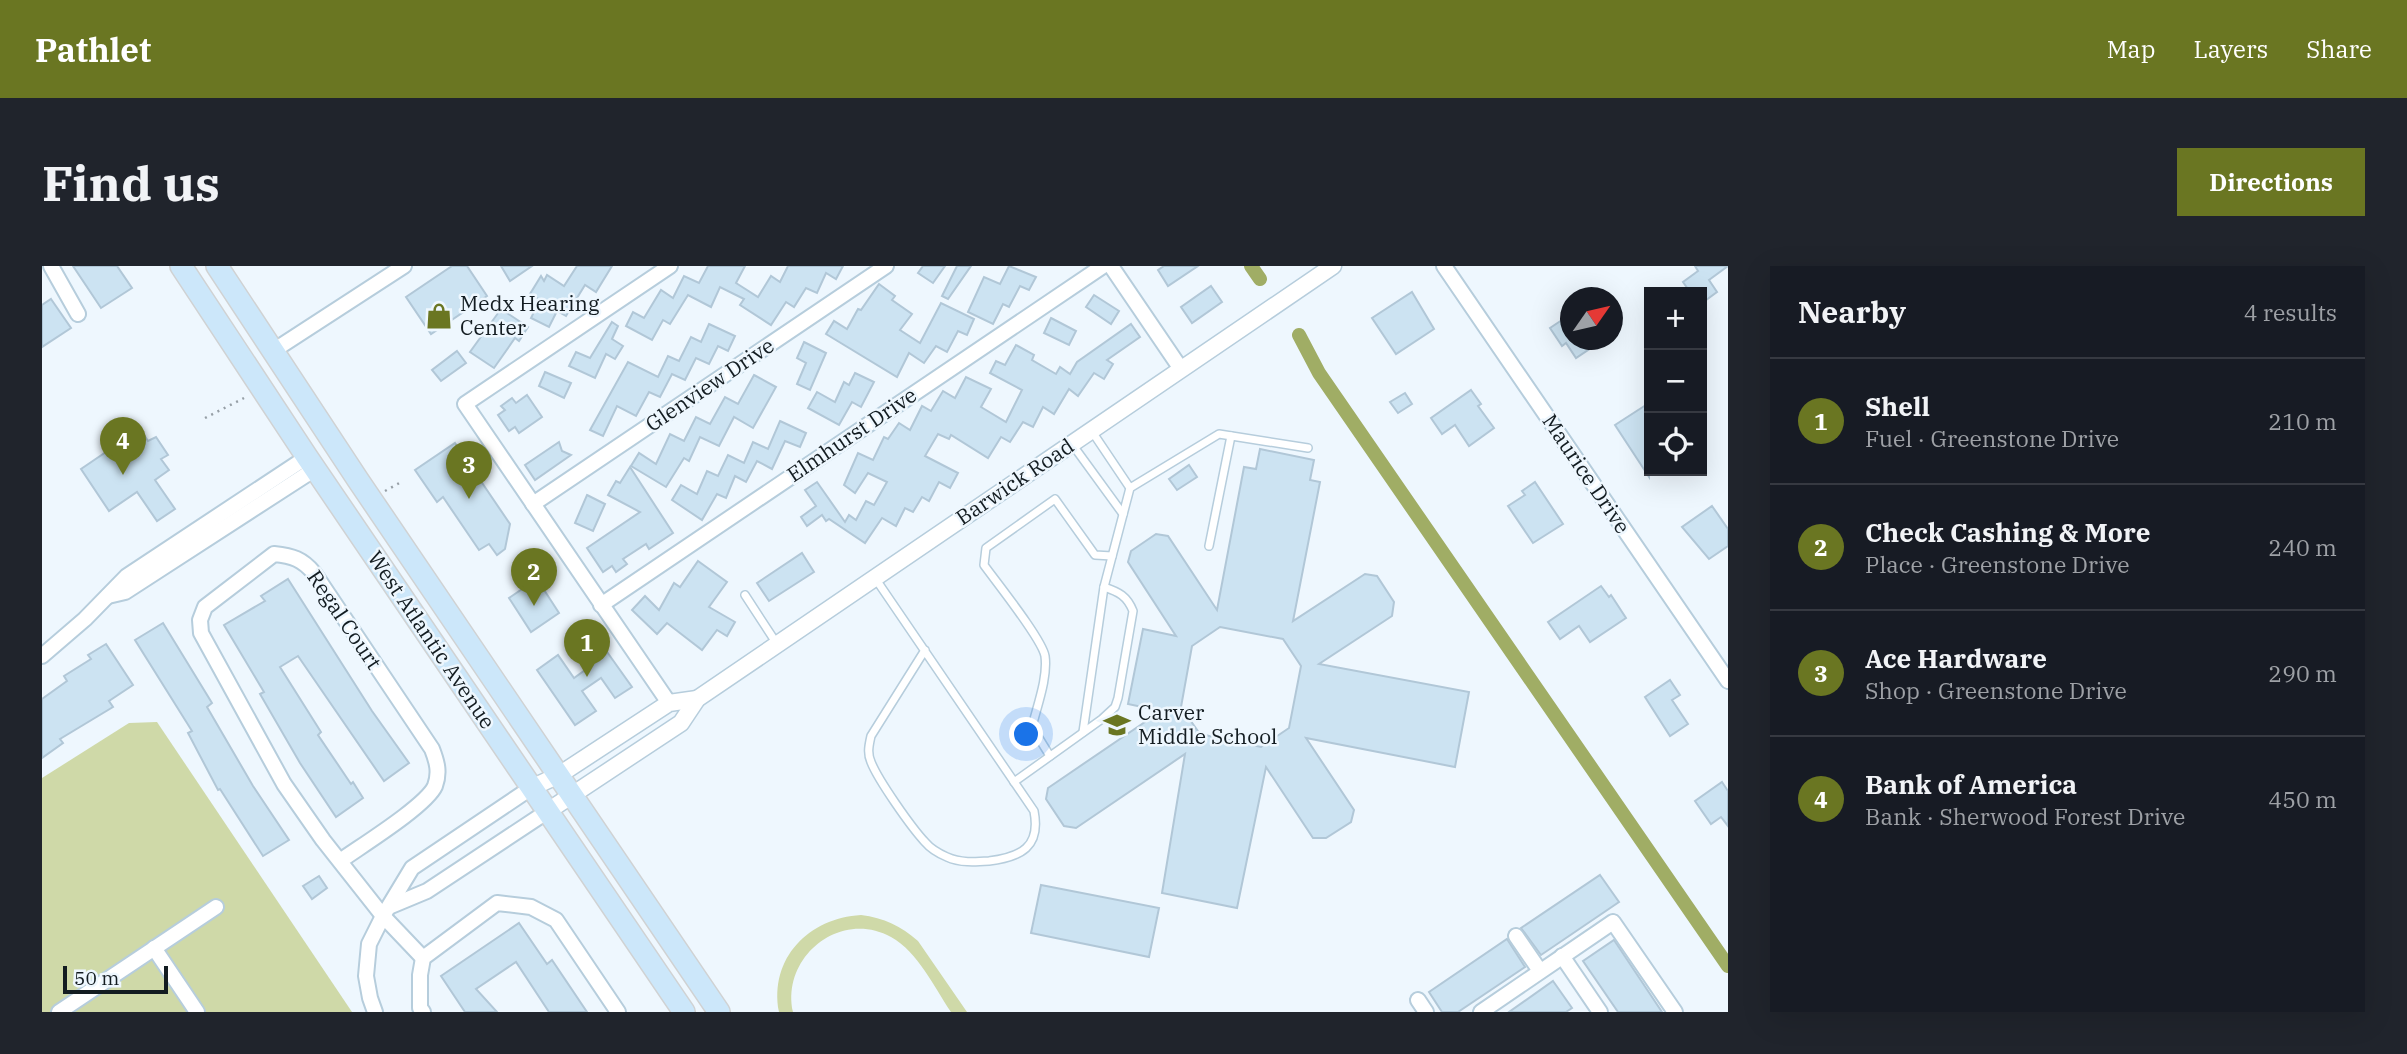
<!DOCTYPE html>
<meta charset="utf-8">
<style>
:root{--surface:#171b24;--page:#20242c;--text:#f1f3f6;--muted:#9ea1a6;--line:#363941;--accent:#6a7622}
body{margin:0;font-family:"IBM Plex Serif",serif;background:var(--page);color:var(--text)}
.controls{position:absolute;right:21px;top:21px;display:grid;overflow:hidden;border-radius:0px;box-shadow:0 7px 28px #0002}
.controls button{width:63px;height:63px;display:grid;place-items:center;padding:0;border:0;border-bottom:2px solid var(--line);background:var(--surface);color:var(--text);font:35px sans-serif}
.compass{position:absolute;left:1518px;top:21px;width:63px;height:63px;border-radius:50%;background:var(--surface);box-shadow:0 7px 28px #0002;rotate:56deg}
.scale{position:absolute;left:21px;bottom:18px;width:105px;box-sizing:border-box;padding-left:7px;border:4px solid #131c21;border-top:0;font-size:19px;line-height:24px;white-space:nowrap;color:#131c21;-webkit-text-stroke:5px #eef7fe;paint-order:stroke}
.you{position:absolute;left:985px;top:469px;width:24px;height:24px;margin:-18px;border:5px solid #fff;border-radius:50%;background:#1a73e8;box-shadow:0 0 0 10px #1a73e833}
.badge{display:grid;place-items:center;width:46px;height:46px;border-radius:50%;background:var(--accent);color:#fff;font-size:23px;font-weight:700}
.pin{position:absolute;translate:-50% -58px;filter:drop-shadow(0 2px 4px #0008)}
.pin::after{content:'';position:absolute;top:37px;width:24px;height:21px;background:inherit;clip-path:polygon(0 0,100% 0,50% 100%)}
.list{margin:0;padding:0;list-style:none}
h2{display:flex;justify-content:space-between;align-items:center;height:91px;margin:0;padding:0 28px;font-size:30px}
h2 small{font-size:23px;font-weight:400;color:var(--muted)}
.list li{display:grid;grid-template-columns:46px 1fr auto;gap:21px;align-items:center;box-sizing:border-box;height:126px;padding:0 28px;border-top:2px solid var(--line)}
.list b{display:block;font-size:26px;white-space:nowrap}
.list p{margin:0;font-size:23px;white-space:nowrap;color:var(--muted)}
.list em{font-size:23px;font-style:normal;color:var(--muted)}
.icon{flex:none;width:38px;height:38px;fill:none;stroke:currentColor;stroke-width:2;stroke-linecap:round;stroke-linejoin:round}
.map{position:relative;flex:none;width:1686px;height:746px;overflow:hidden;border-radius:0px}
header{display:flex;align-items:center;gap:42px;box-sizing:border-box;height:98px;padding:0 35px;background:var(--accent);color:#fff}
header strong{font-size:33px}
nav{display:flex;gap:38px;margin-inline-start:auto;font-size:24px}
.intro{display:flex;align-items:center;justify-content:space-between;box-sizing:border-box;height:168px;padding:0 42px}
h1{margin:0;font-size:49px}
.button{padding:18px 32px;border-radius:0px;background:var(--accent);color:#fff;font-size:24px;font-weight:700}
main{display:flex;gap:42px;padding:0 42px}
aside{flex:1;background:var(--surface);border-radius:0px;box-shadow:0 7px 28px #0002}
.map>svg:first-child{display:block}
.green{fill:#cfd9a8}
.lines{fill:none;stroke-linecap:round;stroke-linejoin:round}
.canal{stroke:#a0ad65;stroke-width:14}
.building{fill:#cce3f2;stroke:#b1c7d7;stroke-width:2;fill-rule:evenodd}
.service-casing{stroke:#b6cddc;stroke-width:10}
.minor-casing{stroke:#b6cddc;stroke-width:18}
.tertiary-casing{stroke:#b6cddc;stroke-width:19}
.primary-casing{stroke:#d0d2d3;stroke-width:24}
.path{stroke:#969fa6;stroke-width:2.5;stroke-dasharray:2 5;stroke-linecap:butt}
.service{stroke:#fff;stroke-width:7}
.minor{stroke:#fff;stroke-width:14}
.tertiary{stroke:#fff;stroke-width:16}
.primary{stroke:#cce7fa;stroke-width:21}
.labels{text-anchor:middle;stroke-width:5;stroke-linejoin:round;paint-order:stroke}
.poi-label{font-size:21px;fill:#131c21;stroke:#eef7fe;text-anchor:start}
.street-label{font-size:21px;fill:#131c21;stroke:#eef7fe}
</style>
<header>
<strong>Pathlet</strong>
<nav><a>Map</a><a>Layers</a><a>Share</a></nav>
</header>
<div class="intro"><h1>Find us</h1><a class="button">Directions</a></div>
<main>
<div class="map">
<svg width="1686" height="746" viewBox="0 0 1686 746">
<rect width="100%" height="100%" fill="#eef7fe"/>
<g class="green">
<path d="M115,456L310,746H0V512L87,457Z"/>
<path d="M819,649C842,652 859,660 876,675L925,746H909C892,721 876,686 849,671C798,643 739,691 751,746H737C727,692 767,652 819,649Z"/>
</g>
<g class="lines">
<g class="canal">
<path d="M1209,0L1218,13"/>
<path d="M1257,69L1277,107L1686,700"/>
</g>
</g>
<g class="building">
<path d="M31,0H75L90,22L59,42Z"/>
<path d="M410,0H425L445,30L389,68L364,31Z"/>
<path d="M459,0H490L468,15Z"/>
<path d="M535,0H570L554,26L543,19L524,50L515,45L507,61L489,52L498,34L488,28L499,10L502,15L505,9L522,20Z"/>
<path d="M666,0H703L694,17L716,31L729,10L738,16L746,0H801L794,13L784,7L775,27L764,22L752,41L744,36L729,59L698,39L702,33L678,21L669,41L646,29L628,58L621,54L610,74L584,60L591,46L602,52L619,24L631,32L642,10L657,17Z"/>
<path d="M881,0H903L891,17L876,7Z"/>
<path d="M915,0H929L906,33L900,30Z"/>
<path d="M967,0L994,11L987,24L978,20L967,41L961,38L951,58L926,46L942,11L958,18Z"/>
<path d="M1122,0H1156L1126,20L1116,4Z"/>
<path d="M1653,0H1686L1667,14L1675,26L1660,37V26H1648L1641,16L1656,5Z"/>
<path d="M837,18L853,30L850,34L870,48L858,64L878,77L899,37L932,53L925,69L916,65L905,86L894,80L882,97L867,87L855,111L784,68L792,55L805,63L816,43L819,44Z"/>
<path d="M1169,20L1180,36L1150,57L1139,41Z"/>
<path d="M1370,26L1392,63L1354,88L1330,52Z"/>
<path d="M1052,29L1077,45L1069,58L1044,41Z"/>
<path d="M9,33L29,62L0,81V39Z"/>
<path d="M459,43L486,61L477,75L473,72L452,102L428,86Z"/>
<path d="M1529,48V74H1561L1534,92L1524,77L1520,80L1508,62Z"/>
<path d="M1009,52L1034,65L1027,79L1002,67Z"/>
<path d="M570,56L576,60L570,73L581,80L573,93L564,88L553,112L527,100L534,86L548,92Z"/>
<path d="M667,58L693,70L686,85L676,80L667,98L654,92L643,114L630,108L618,131L607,126L594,150L575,140L561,170L548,164L586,96L616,111L626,90L637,95L649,71L659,76Z"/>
<path d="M1089,58L1098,71L1065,94L1071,98L1062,113L1052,107L1036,130L1027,123L1012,148L1001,141L991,161L981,156L968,176L959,171L946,192L909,169L907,173L896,168L883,190L916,207L908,222L897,216L887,235L880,231L871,246L863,242L854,260L840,252L823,277L787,253L784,255L780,249L765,260L759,251L774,240L763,224L775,216L803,256L807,249L814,254L824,235L832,239L845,216L826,207L813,227L802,219L816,187L831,194L842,171L846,173L857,157L868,164L880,140L889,145L901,125L913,132L924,111L949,123L939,141L964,156L980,124L948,107L954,95L963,99L974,79L992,89L990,94L1014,108L1018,101L1028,108L1035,96Z"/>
<path d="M762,76L784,87L768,124L755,118L764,97L755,92Z"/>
<path d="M415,85L424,97L399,115L390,104Z"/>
<path d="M503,106L529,117L522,132L497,120Z"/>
<path d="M813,107L832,116L819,141L810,136L797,159L766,142L775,126L793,136L802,116L807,119Z"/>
<path d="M712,109L734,121L711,162L692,151L677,180L658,171L647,195L642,192L624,221L589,200L597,187L614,198L628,168L642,175L654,151L668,158L683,131L696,138Z"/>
<path d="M1429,124L1439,138L1436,140L1452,162L1427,180L1413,159L1400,168L1389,152Z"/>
<path d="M1363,127L1370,138L1356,147L1348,136Z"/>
<path d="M485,129L500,151L477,167L473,161L467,165L456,149L463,144L459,140L470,132L474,137Z"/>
<path d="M1607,137V211L1573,159Z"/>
<path d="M738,155L764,167L758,181L743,175L730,203L715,195L704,216L693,210L684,232L675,228L660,254L630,234L639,219L655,228L665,205L676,210L686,189L702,197L711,176L726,183Z"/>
<path d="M98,163L106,175L114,171L126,189L119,193L127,204L113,214L133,243L115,255L95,226L67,245L39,203Z"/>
<path d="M517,176L520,185L529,189L493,214L483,199Z"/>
<path d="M413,177L468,258L463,283L455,289L447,278L437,284L401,231L395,236L373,204Z"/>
<path d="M1218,183L1272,194L1268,214L1278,216L1251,355L1323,308L1335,310L1352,336L1350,350L1277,398L1427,426L1413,501L1264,472L1312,544L1309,556L1284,572H1271L1224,501L1195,642L1120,627L1143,488L1034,562L1022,560L1004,533L1006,522L1119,445L1086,438L1101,363L1134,370L1086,296L1089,285L1114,268L1126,270L1175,344L1202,201L1214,203ZM1178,361L1241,373L1259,400L1247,462L1219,481L1158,468L1139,441L1150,380Z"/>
<path d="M1147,199L1155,211L1135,224L1127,213Z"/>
<path d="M588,201L631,267L607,283L604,278L581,293L585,298L574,306L570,300L561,306L545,282L598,246L566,229L574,215L578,217Z"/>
<path d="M1493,216L1521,258L1491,277L1466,240L1483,229L1480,225Z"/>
<path d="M545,229L563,238L551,265L533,257Z"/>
<path d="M1670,240L1686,263V280L1667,293L1640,261Z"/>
<path d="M760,287L772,306L727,335L715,317Z"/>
<path d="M656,295L685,316L667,341L693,356L685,370L675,364L660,384L625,357L615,368L590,344L603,330L617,344L632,317L638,321Z"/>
<path d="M246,313L330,445L367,497L342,515L256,390L238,401L279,466L276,469L309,518L311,516L321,532L294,551L258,497L218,428L222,426L182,359L223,335L219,330Z"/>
<path d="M495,313L517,347L489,366L467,332Z"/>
<path d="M1559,320L1567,331L1569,329L1584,352L1548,376L1537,360L1518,373L1506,356Z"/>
<path d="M121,357L170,437L165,441L211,520L247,574L221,590L178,523L176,524L146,467L150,465L93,374Z"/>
<path d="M553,369L590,421L573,432L559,412L540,425L554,445L533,459L495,404L516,389L532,412L550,399L537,380Z"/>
<path d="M64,378L91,419L67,435L71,441L18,473L21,477L0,492V433L25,415L22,410L49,393L46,389Z"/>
<path d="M1628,414L1638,429L1630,434L1646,458L1628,470L1603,431Z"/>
<path d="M1680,516L1686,525V560L1679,551L1669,558L1653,535Z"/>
<path d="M1558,609L1577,636L1499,689L1479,662Z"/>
<path d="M277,610L285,622L270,633L261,620Z"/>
<path d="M999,619L1117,642L1107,691L989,667Z"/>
<path d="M477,657L505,698L510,694L545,746H507L474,696L434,723L455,746H423L399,710Z"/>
<path d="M1465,673L1483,701L1416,746H1400L1387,726Z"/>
<path d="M1572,674L1620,746H1576L1541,695Z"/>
<path d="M1511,715L1530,742L1524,746H1467Z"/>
</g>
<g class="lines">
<g class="service-casing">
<g id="service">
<path d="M1049,164L1088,222"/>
<path d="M1030,178L1081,248"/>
<path d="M1167,280L1189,170"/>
<path d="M833,312L992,545C999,581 979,591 947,595C933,596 918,597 905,591C898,588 888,582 883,576C869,561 836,514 829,496C825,487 827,479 829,470L883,384"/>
<path d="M703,329L735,378"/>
<path d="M1041,466L1062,321L1088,222L1177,168L1266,182"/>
<path d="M1008,490L990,461C995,440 1006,412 1003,390C1000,373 955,317 942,299L944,282L1013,233L1053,289L1070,290"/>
<path d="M972,516L1060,453L1073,441L1076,432L1091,345C1085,330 1077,326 1062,321"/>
</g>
</g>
<g class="minor-casing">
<g id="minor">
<path d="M9,0L36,48"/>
<path d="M1069,0L1139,103"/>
<path d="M1402,0L1686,415"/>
<path d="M231,85L362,0"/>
<path d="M491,238L844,0"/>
<path d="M66,330L83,326L273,203"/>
<path d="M559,339L1061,0"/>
<path d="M0,390L43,353L85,310L265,191"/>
<path d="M627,437L423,138L628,0"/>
<path d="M298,595C319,580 384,540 393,520C398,506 395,496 390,483L272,307C260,293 251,290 232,288L163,341L158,354L159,367L242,518L281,574L341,650L381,692"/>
<path d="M349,640L385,625L506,545"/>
<path d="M1474,670L1498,705"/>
<path d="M112,682L155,746"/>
<path d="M1520,690L1558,746"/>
<path d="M1376,734L1384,746"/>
<path d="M17,746L174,641"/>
<path d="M333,746L328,732L324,710L327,678L341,650L370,602L489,522"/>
<path d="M381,746L378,742V709L381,692L455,637L489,641L514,654L576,746"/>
<path d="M1439,746L1571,656L1633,746"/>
</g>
</g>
<g class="tertiary-casing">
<g id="tertiary">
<path d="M489,522L517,509L627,437L655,433"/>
<path d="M506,545L639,457L655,433L1291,0"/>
</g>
</g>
<g class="primary-casing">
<g id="primary">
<path d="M139,0L265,191L642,746"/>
<path d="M175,0L316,214L677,746"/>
</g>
</g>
<g class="path">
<path d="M163,152L202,132"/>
<path d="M343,225L361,215"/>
</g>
<use href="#service" class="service"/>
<use href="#minor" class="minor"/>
<use href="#tertiary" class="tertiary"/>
<use href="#primary" class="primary"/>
</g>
<defs>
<g id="shop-bare" transform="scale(2.1)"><path d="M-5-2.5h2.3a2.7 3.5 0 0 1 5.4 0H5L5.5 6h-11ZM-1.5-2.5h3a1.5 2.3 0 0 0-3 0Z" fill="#6a7622" stroke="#eef7fe" stroke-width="2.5" paint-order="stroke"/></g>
<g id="school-bare" transform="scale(2.1)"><path d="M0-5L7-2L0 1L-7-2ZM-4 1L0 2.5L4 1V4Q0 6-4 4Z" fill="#6a7622" stroke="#eef7fe" stroke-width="2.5" paint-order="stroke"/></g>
</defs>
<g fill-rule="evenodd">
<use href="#shop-bare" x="397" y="50"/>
<use href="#school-bare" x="1075" y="459"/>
</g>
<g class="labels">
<g class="poi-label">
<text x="418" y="45">Medx Hearing<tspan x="418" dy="24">Center</tspan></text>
<text x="1096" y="454">Carver<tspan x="1096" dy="24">Middle School</tspan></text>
</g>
<g class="street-label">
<text transform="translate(668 119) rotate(-34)" y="7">Glenview Drive</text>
<text transform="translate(810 169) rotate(-34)" y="7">Elmhurst Drive</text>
<text transform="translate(1544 208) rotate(56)" y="7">Maurice Drive</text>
<text transform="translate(973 216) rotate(-34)" y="7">Barwick Road</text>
<text transform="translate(302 354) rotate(56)" y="7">Regal Court</text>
<text transform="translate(389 374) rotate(56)" y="7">West Atlantic Avenue</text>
</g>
</g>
</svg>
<div class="controls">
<button>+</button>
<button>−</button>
<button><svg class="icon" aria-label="locate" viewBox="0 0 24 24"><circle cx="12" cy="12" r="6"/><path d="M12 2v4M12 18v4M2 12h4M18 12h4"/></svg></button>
</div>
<svg class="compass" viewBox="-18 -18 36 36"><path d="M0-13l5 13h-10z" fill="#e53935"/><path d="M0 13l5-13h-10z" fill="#9ea1a6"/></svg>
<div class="scale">50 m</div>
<div class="you"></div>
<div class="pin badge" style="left:545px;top:411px">1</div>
<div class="pin badge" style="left:492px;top:340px">2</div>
<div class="pin badge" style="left:427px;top:233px">3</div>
<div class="pin badge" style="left:81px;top:209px">4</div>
</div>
<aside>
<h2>Nearby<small>4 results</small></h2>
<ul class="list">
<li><span class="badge">1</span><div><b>Shell</b><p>Fuel · Greenstone Drive</p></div><em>210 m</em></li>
<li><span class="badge">2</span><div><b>Check Cashing &amp; More</b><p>Place · Greenstone Drive</p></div><em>240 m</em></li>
<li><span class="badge">3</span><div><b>Ace Hardware</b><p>Shop · Greenstone Drive</p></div><em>290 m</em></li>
<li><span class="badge">4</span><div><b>Bank of America</b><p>Bank · Sherwood Forest Drive</p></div><em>450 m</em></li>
</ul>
</aside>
</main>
